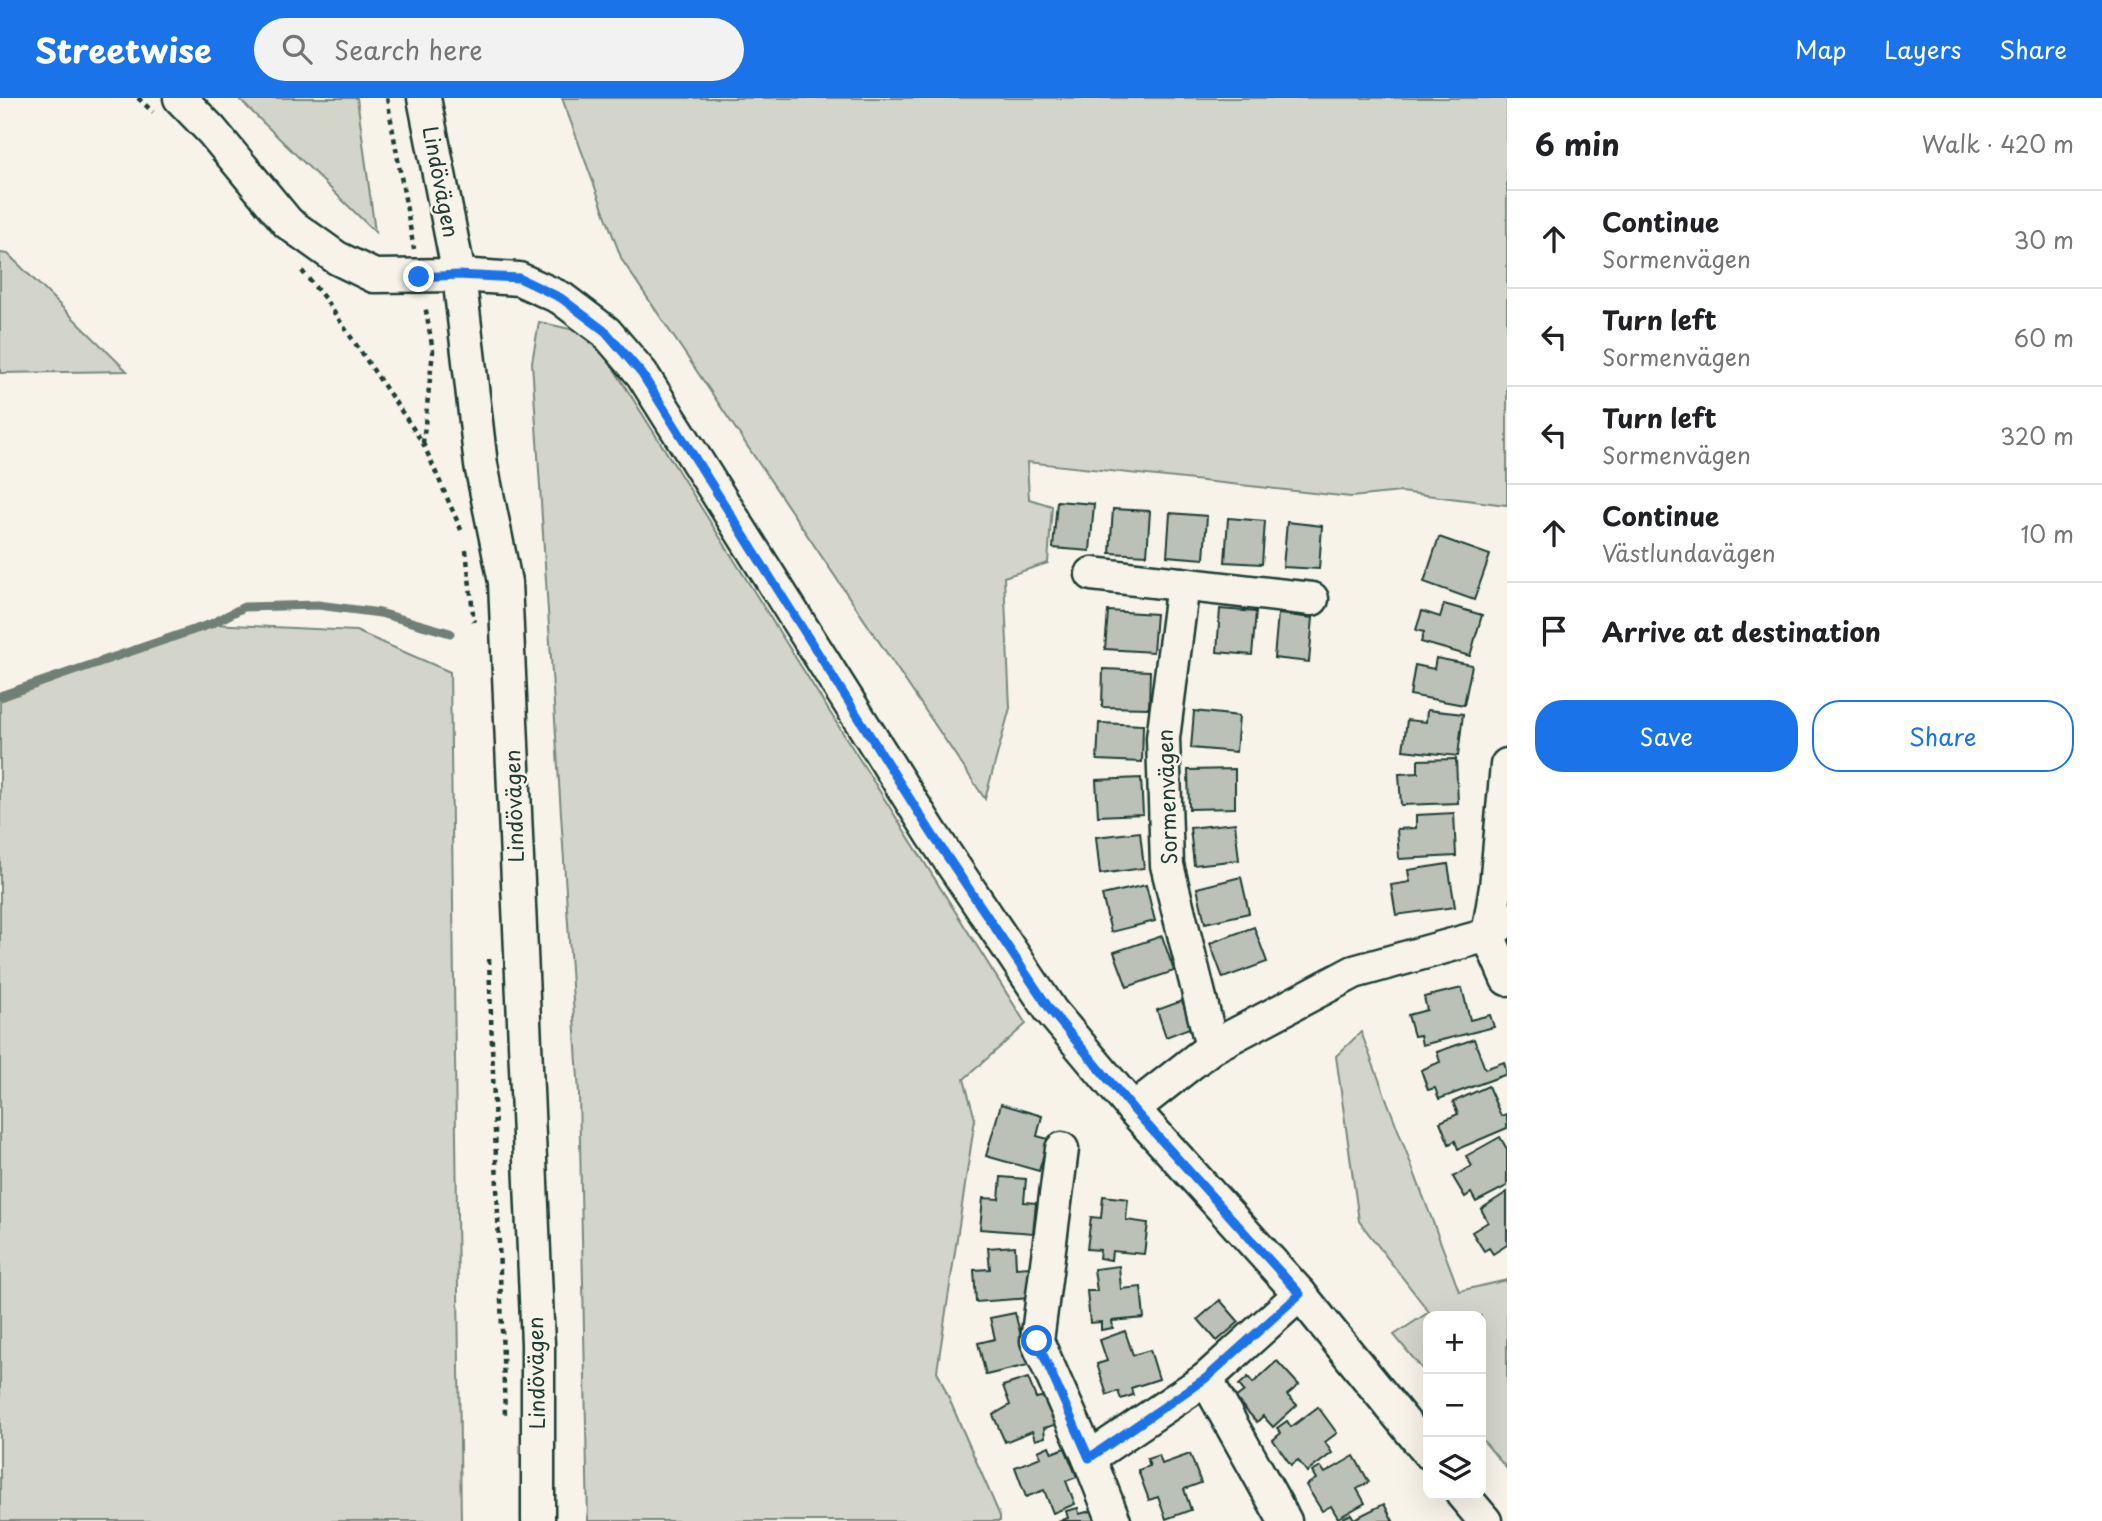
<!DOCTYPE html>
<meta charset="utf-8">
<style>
:root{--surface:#fff;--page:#f2f2f2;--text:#202124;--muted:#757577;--line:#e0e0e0;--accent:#1a73e8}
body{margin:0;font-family:"Playpen Sans",sans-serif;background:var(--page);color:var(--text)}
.controls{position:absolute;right:21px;bottom:21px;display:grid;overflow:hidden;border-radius:14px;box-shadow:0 7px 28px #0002}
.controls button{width:63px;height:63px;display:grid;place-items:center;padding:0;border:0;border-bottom:2px solid var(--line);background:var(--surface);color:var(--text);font:35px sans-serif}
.stop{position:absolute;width:21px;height:21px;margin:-16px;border:5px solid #1a73e8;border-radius:50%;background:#fff}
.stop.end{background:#1a73e8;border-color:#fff;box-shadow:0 2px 7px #0008}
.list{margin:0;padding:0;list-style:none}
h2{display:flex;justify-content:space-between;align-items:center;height:91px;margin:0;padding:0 28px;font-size:30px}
h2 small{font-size:23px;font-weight:400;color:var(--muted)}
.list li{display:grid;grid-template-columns:46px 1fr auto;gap:21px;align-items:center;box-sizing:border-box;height:98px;padding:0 28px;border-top:2px solid var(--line)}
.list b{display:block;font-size:26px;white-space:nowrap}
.list p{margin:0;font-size:23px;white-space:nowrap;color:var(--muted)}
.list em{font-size:23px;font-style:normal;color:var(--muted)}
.actions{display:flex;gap:14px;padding:21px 28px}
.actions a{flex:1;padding:16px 0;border:2px solid var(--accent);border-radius:28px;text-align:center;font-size:24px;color:var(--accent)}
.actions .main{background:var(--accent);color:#fff}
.icon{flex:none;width:38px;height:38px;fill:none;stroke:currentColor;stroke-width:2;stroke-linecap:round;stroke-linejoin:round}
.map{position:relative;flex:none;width:1507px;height:1423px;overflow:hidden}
header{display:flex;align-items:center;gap:42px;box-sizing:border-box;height:98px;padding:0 35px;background:var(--accent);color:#fff}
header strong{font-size:33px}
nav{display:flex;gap:38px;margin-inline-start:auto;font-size:24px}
.search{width:490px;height:63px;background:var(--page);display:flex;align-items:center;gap:18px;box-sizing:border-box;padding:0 24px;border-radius:38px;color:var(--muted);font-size:26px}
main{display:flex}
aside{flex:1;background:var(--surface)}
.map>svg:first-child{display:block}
.green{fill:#d3d5ca;stroke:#79897f;stroke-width:2}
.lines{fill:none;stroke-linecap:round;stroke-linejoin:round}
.stream{stroke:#6f8077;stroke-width:9}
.building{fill:#bbc1b6;stroke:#1f3d34;stroke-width:2}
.minor-casing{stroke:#1f3d34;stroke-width:37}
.path{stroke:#1f3d34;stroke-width:4.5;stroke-dasharray:5 5;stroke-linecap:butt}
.minor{stroke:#f7f3e8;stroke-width:32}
.route{stroke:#1a73e8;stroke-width:9}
.labels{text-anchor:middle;stroke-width:5;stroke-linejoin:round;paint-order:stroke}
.street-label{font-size:21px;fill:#1f3d34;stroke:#f7f3e8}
</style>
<header>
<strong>Streetwise</strong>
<div class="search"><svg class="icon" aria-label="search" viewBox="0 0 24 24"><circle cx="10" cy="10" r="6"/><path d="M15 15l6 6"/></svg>Search here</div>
<nav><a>Map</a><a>Layers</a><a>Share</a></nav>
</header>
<main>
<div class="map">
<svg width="1507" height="1423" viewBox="0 0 1507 1423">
<rect width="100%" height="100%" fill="#f7f3e8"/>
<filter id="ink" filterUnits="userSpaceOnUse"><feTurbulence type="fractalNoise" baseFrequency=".0143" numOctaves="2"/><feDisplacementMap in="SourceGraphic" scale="14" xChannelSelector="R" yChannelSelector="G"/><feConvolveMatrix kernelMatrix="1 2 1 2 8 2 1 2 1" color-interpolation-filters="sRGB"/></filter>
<g filter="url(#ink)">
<g class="green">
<path d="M238,0H357L375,134Z"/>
<path d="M562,0H1507V407L1401,394L1351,399L1027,364L1029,401L1052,408L1048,465L1004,479L1010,610L985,701L622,162Z"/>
<path d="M0,155L8,156L127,273L0,275Z"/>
<path d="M539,224L592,236L1026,926L964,981L975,1021L937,1273L1000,1418V1423H588L579,996L532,264Z"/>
<path d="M211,526L356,533L450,574L461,1423H0V603Z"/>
<path d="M1361,934L1459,1193L1507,1182V1371L1481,1340V1218H1428V1278L1394,1237L1429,1214L1359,1123L1336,958Z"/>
</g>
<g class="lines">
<path class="stream" d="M0,598L211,526L244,509L318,507L380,515L450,535"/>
</g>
<g class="building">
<path d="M1057,403L1094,406L1090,453L1053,450Z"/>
<path d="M1113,411L1150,413L1147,457L1110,455Z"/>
<path d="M1170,415L1207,418L1204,461L1167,458Z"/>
<path d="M1228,420L1265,423L1262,466L1225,464Z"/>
<path d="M1287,424L1322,428L1319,471L1283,469Z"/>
<path d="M1439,439L1490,457L1474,502L1424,484Z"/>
<path d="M1444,506L1482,517L1470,558L1421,544L1424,534L1416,532L1422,513L1440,519Z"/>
<path d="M1220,511L1256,514L1252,557L1217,554Z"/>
<path d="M1108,513L1156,516L1153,554L1105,551Z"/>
<path d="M1278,516L1313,520L1309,564L1274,560Z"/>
<path d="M1436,560L1472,567L1464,607L1410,597L1415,567L1434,571Z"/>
<path d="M1103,571L1150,573L1149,610L1102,609Z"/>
<path d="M1427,612L1463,616L1458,658L1403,652L1407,622L1426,624Z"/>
<path d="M1194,613L1239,618L1236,654L1191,650Z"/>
<path d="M1099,625L1143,627L1142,664L1097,662Z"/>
<path d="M1456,661L1458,705L1401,707L1399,676L1418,675V662Z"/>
<path d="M1235,671V710L1189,711L1188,672Z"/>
<path d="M1141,680L1143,716L1098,718L1096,682Z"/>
<path d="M1454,715L1456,758L1399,761L1397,731L1416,730V717Z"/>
<path d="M1235,725L1239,762L1194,767L1190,730Z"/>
<path d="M1140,734L1144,770L1100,776L1096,739Z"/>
<path d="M1448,766L1455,809L1396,817L1391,787L1410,784L1408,772Z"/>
<path d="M1241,779L1249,815L1205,825L1197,790Z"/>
<path d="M1146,787L1155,823L1111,834L1102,797Z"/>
<path d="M1254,829L1267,864L1223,880L1210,845Z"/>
<path d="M1162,838L1174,873L1127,889L1114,854Z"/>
<path d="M1462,890L1470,922L1490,917L1494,929L1422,947L1420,937L1414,938L1408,917L1427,912L1424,899Z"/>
<path d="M1182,903L1192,929L1166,939L1157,912Z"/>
<path d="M1474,941L1485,971L1504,964L1507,976L1439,1001L1435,990L1428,992L1421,972L1440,964L1437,954Z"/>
<path d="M1488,988L1501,1018L1507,1016V1030L1458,1051L1455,1043L1449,1046L1440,1024L1458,1016L1453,1004Z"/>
<path d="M1001,1006L1042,1018L1037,1038L1048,1041L1039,1073L986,1058Z"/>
<path d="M1500,1039L1507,1051V1088L1476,1104L1471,1095L1465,1099L1453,1079L1472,1068L1466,1058Z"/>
<path d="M1001,1079L1026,1081L1024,1104L1036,1105L1033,1135L980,1131L983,1100L999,1101Z"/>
<path d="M1507,1094V1147L1493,1156L1489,1150L1484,1153L1472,1134L1488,1124L1481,1111Z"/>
<path d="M1103,1098L1128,1101L1126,1122L1148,1125L1144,1156L1112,1153L1111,1162L1099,1160L1100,1152L1087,1151L1091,1119L1101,1120Z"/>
<path d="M1015,1148L1016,1170L1029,1169L1031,1200L976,1204L974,1172L990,1171L988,1150Z"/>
<path d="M1119,1168L1121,1191L1141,1189L1144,1220L1112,1223L1113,1230L1101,1232V1224L1090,1225L1087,1193H1097L1094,1171Z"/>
<path d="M1220,1202L1239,1224L1217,1243L1198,1221Z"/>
<path d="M1015,1215L1021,1238L1033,1235L1040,1264L986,1277L978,1245L995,1241L990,1220Z"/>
<path d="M1125,1233L1133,1257L1150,1252L1159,1281L1131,1290L1133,1297L1121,1301L1118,1293L1107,1297L1097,1266L1107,1263L1100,1242Z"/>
<path d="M1277,1263L1299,1287L1287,1297L1297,1307L1273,1329L1263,1318L1257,1324L1235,1300L1244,1293L1239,1287L1248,1279L1253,1285Z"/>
<path d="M1028,1280L1036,1300L1047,1298L1058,1326L1044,1330L1045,1339L1035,1342L1032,1333L1005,1344L993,1317L1010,1307L1003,1288Z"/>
<path d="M1318,1309L1337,1335L1325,1344L1332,1355L1307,1374L1298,1362L1291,1367L1273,1342L1281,1335L1277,1330L1287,1323L1291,1329Z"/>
<path d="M1049,1348L1052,1355L1065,1350L1077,1379L1066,1383L1075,1406L1053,1415L1044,1392L1026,1399L1015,1369L1041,1359L1038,1353Z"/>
<path d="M1190,1356L1201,1385L1184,1391L1191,1412L1166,1421L1158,1399L1149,1402L1138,1372L1150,1368L1147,1361L1159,1357L1162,1366Z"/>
<path d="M1354,1358L1369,1384L1357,1391L1365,1405L1338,1420L1331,1408L1322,1413L1306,1387L1316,1381L1312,1374L1321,1369L1325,1375Z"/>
<path d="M1384,1406L1393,1423H1345L1343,1420L1351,1416L1354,1421Z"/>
<path d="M1078,1410L1079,1416L1095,1412L1097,1423H1058L1068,1420L1066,1413Z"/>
</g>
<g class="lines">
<g class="minor-casing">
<g id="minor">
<path d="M180,0L212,33L288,125L337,160L374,178L459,177L519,181L561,200L606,234L642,276L932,736L1051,913L1133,1011L1300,1196L1428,1354"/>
<path d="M424,0L459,177L481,367L505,484L538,1246V1423"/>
<path d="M1092,476L1312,501"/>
<path d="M1183,486L1163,640L1167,767L1212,949"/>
<path d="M1507,667L1496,789L1488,837L1507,881"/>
<path d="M1133,1011L1212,949L1354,874L1488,837L1507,821"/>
<path d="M1062,1051L1037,1243L1089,1360L1114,1423"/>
<path d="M1089,1360L1206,1281"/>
<path d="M1463,1397L1485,1423"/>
<path d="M1285,1423L1206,1281L1300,1196"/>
</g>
</g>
<g class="path">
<path d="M138,0L153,14"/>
<path d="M387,0L414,151"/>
<path d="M302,173L325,201L423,345L433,253L425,207"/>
<path d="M423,345L462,434"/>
<path d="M466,452L474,524"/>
<path d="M489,861L505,1317"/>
</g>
<use href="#minor" class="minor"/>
</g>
</g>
<g class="lines" filter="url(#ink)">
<path class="route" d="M419,179L458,177L519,180L561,200L606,234L642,276L932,736L1051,913L1133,1011L1300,1196L1206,1280L1089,1360L1037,1243"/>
</g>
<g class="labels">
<g class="street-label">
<text transform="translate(440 84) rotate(79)" y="7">Lindövägen</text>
<text transform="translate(1168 699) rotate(-92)" y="7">Sormenvägen</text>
<text transform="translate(515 708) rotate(-92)" y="7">Lindövägen</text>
<text transform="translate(537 1275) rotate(-91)" y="7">Lindövägen</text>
</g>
</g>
</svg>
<div class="controls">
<button>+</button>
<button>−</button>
<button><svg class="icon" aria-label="layers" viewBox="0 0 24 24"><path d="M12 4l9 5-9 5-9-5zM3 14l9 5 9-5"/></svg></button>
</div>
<div class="stop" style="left:1037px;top:1243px"></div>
<div class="stop end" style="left:419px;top:179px"></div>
</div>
<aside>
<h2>6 min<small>Walk · 420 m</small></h2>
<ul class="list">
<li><svg class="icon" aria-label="ahead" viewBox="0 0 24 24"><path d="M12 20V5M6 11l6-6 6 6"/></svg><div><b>Continue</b><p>Sormenvägen</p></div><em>30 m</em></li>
<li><svg class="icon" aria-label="left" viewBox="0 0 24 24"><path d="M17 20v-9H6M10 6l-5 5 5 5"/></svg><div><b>Turn left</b><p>Sormenvägen</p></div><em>60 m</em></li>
<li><svg class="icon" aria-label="left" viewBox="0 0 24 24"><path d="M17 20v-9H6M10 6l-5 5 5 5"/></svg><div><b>Turn left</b><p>Sormenvägen</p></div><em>320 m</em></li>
<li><svg class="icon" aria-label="ahead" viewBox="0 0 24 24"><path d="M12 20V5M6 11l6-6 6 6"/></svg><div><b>Continue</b><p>Västlundavägen</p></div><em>10 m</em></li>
<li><svg class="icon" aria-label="arrive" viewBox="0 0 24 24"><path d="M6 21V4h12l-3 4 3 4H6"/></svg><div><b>Arrive at destination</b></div></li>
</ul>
<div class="actions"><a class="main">Save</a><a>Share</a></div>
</aside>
</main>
